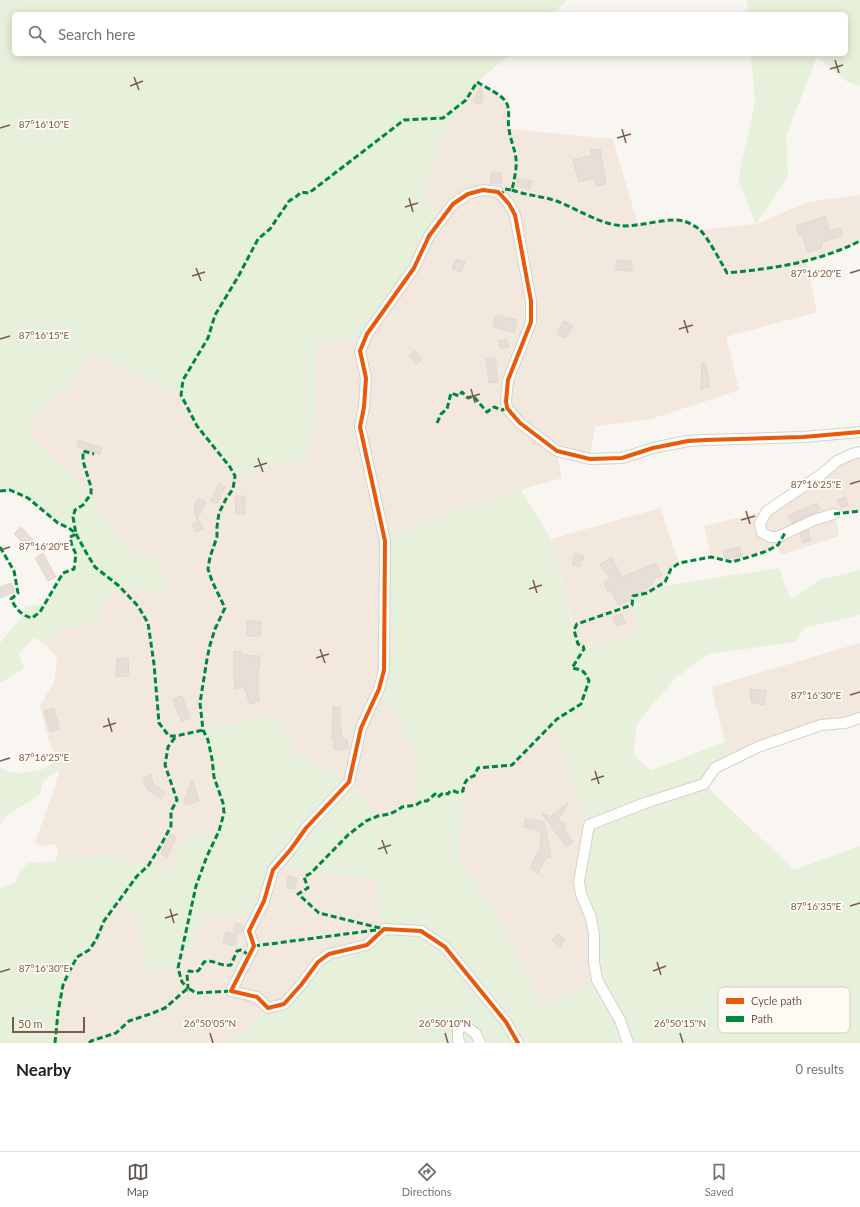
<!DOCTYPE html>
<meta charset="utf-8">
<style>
:root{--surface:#fff;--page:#f2f2f2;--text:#222;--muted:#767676;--line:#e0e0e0;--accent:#5d544f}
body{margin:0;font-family:Lato,sans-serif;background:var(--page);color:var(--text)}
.scale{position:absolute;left:12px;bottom:10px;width:73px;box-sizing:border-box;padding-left:4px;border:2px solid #7a5c4d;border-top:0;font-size:11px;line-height:14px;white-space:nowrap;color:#7a5c4d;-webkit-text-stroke:3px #fffaf3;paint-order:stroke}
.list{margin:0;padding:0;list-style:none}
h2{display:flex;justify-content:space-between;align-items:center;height:52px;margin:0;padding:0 16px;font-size:17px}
h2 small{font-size:13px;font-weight:400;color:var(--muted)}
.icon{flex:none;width:22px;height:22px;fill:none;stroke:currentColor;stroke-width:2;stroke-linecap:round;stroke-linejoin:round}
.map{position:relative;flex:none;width:860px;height:1043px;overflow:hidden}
.search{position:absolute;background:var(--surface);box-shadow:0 2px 10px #0003;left:12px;right:12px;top:12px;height:44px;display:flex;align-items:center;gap:10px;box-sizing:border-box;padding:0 14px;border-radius:6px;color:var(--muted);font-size:15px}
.sheet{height:108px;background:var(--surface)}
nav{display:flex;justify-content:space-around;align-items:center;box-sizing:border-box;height:56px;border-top:1px solid var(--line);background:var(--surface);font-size:11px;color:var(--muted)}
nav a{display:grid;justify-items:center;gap:2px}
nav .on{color:var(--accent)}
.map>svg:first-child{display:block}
.residential{fill:#f2e8de}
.green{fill:#e7f0db;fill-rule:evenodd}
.building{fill:#e6ded7;stroke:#e2d8d2}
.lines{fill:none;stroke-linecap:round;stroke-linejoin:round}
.street-casing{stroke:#d7d1cb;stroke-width:12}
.street{stroke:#fefefd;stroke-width:10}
.quiet{stroke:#00873e;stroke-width:3;stroke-dasharray:6 3;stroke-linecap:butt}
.cycleway-casing{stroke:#fffaf3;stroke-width:6}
.cycleway{stroke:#e8590c;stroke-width:4}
.ticks{fill:none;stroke:#7a5c4d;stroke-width:1.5}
.key{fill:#fffaf3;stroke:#d7cbc1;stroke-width:1}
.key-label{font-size:11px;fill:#7a5c4d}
.ticks-label{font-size:10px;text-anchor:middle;fill:#7a5c4d;stroke:#fffaf3;stroke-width:3.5;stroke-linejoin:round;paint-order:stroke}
</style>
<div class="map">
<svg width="860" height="1043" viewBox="0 0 860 1043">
<rect width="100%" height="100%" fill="#f9f5f0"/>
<g class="residential">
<path d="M477,82L491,90L505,101L510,112L508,119L509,129L613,139L638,225L663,221H682L701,230L756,224L808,202L860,195V241L850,246L807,262L817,312L726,337L739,390L651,419L595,426L590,459L557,451L562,478L482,501L435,518L385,541L380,687L418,757L416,805L402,807L398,810L390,814L378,816L349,782L294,753L208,740L212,759L214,777L223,803L224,813L219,831L185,838L170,870L148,866L111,855L77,857L56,861L58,849L55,844L44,846L35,844L39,831L55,787L59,770L45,727L40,705L54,683L57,658L46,645L61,630L91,624L119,586L168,595L159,559L130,552L99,509L91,494L30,437L37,410L69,388L89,351L181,395L197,426L230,467L235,476L317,402L315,345L367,334L440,221L425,192L440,143Z"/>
<path d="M860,452V511L835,514L839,536L781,555L777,545L767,551L732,562L711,557L704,526L767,511Z"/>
<path d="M660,508L679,563L671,569L665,582L647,593L633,597L632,605L638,634L584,649L578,644L551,539Z"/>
<path d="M860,643V718L821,725L730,761L711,687Z"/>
<path d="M552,724L589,825L591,918L597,980L540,1008L506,930L459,859L464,784L478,768L512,765Z"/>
<path d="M277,866L311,873L374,878L384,929L284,1004L268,1008L241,1033L222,1043H55L58,1012L63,985L68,974L77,957L89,950L96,940L104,921L121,900L139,919L146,970L178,968L182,947L192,945L204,913Z"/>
</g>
<g class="green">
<path d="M0,0H567L552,14H14V54H510L477,82L466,100L440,143L425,192L441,221L367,334L315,345L317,402L306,459L235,476L230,467L197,426L181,395L89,351L69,388L37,410L30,437L91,494L99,509L130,552L159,559L169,595L119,586L91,624L61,630L46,645L34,638L19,653L24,668L0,683V643L23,615L25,606L44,604L63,573L74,569L76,554L72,546L70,537L76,534C70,529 63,526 57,522C38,508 26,489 0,491Z"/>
<path d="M747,0H860V86L846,81L817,57L786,136L788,177L756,224L738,180L755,102L751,54H846V14H748Z"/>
<path d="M521,490L551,539L577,644L583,646L584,649L638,634L632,605L633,596L647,593L657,587L779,568L791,600L819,580L860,570V615L804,628L795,642L708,654L675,678L637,723L633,755L651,770L725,742L730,761L704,784L794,870L860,846V1043H222L241,1033L268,1008L284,1004L318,962L367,945L383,929L374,878L311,873L277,866L256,916L204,913L192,945L182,947L178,968L146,971L139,919L121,900C115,907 108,914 104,922C99,931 96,941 89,949C86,953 80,954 77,958C60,976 58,1019 55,1043H0V888L16,882L20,871L28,863L56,861L77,857L111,855L148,866L170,870L185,838L219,831L224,813L223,803L214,777L212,759L208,740L203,730L275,715L294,753L349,782L378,816L390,814L398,810L402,807L416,805L418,757L380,687L385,541L435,518L482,501ZM552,725L589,825L581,894L594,935L597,980L540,1008L506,930L459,859L464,784L469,777L474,776L478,768L512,765Z"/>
<path d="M54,756L59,770L50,776L43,782L40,794L32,800L7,815L0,825V767L9,772L23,773L43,769L51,764Z"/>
</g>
<g class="building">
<path d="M481,86L483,99L481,103L478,104L475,102L474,99Z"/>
<path d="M600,149L606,184L596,186L595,178L579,182L573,160L592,155L591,150Z"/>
<path d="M492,172L502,173L501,184L490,183Z"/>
<path d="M518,178L532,181L530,189L516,186Z"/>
<path d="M825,216L829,231L840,228L843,235L821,243L822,248L808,252L802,234L799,235L796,226Z"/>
<path d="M456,259L465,262L461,272L452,269Z"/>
<path d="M616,260L632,261V271L616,270Z"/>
<path d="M496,315L517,320L514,332L493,327Z"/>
<path d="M564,321L573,326L566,338L557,334Z"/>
<path d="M506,339L509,347L501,349L498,341Z"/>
<path d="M415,351L422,359L417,364L409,355Z"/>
<path d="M495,358L498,382L489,383L486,359Z"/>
<path d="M702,362H705L710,387L701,389Z"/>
<path d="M79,440L102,448L100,455L77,446Z"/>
<path d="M219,484L225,487L217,504L210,501Z"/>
<path d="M235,496H245V514H236Z"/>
<path d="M845,497L848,505L841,508L837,500Z"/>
<path d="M198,498L206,502L197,520L194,506Z"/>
<path d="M817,503L820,510L792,523L788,516Z"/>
<path d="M200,521L203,529L195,532L192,524Z"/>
<path d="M21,527L33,540L27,547L14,534Z"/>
<path d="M808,530L811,540L803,543L800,534Z"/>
<path d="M739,547L742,556L725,559L723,551Z"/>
<path d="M43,553L56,577L48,581L35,558Z"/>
<path d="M575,553L584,556L580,567L572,565Z"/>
<path d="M611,557L622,577L656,563L662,575L652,580L654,583L643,590L644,591L629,596L631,600L618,605L611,591L608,592L604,582L611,579L600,565Z"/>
<path d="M12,583L15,592L0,598V587Z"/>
<path d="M622,614L625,623L616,626L613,617Z"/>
<path d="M247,620L261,622L260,636H247Z"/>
<path d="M234,651L242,652V655L260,656L259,669H258V694L260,701L250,704L244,687L235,689L234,681Z"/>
<path d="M117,658L129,659L128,677L116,676Z"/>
<path d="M750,689L766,691L764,705L751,702Z"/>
<path d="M182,696L190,718L181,721L173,699Z"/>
<path d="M333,706L340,707V726L343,740L347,739L348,749L334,750V739L332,740Z"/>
<path d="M54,708L59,729L50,732L44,711Z"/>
<path d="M151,775L153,784L165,792L161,799L147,789L143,778Z"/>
<path d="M192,780L199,801L186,805L184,800Z"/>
<path d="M567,803L568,804L558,820L566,824L564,829L573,842L566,847L542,813L550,817Z"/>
<path d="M526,818L544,822L551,857L546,858L538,873L530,869L538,851L540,853L541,831L524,827Z"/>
<path d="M170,834L176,837L167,857L161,854Z"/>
<path d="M288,876L297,878L295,889L287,888Z"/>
<path d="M236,923L244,926L240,934L233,931Z"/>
<path d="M226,932L237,934L235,946L223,943Z"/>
<path d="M557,934L565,940L560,947L552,940Z"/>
</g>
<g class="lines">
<g class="street-casing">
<g id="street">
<path d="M834,514L814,520L778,537H771L762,533L760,523L767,511L822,474L837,461L852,454L860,452"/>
<path d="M460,1043L458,1039V1029L465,1025L476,1034L480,1043"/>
<path d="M518,1043L506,1022L445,947L421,931L384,929L367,945L329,954L318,962L301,985L284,1004L268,1008L257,997L231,991L254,946L249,931L264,901L273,870L291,849L306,828L349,782L361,728L379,689L384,670L385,541L360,427L364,407L366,378L360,351L367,334L414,268L429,236L453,204L468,194L483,190L498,192L501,195L509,204L515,215L531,301V322L508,380L506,401L507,408L520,423L557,451L590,459L622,458L653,448L688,441L705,440L803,437L860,432"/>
<path d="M628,1043L620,1020L597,980L594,962V935L591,918L581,894L579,882L589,825L645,803L704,784L715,768L758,747L821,725L845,723L860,718"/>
</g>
</g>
<use href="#street" class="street"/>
<g class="quiet">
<path d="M512,190C528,196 544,196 559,202C581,211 601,225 625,226C641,226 670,217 683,221C688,222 695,226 699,229C706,234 722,264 727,273C776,268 815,263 860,241"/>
<path d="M437,423L441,414L447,409L451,393L459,396L462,392L468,398L473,396L487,412L494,407L502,410L507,408"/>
<path d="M0,491L10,490L28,498L58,523L69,528L76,534L87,554L95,567L119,586L138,606L148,623L154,664L159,723L169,736H176L203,730"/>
<path d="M834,514L860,511"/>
<path d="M0,547L14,571L18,593L11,599C16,609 21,615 32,618L40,612L63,573L74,569L76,554L72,546L70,537L76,534L73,517L75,510L83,505L91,494V487L83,461V451L94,454"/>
<path d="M254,946L384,929L319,913L298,894L308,888L304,877L311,873L348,835L366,821L378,816L390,814L398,810L402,807L416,805L422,801H427L435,794L438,797L443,793L448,794L450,791H454L459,793L463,791C464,783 466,778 474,776L478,768L512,765L557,719L581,704L589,681C584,670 583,670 572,668L584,649L583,646L578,644L574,630L577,624L632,605L633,596L647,593L665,582L671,569L679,563L711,557L732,562L749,557L767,551L778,545L785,533"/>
<path d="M249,955L241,950L237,951L231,965C221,967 214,959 204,962L199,970L196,972L189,971L187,974L188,988L182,982L178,968L196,886L207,856L219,831L224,813L223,803L214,777L212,759L208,740L203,730L200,703L207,659L210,645L215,629L225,608L212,581L208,569L210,557L217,537V527L219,513L226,499L233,489L235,476L230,467L197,426L181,395L183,380L208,338L215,315L238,277L258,239L270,229L289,201L297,196L301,192L309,193L404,120L443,118L466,100L477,82C485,87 501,94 506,102C511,110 507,119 509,129C510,139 515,149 516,159C517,169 514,180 512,190L505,189L501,195"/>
<path d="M55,1043L58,1012L63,985L68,974L77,957L89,950L96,940L104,921L137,876L148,866L161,845L171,826V811L177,800L165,765L168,747L176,736"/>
<path d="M89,1043L91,1041L116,1033L129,1021L153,1013L165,1008L188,988L196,993L231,991"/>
</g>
<g class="cycleway-casing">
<path id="cycleway" d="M518,1043L506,1022L445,947L421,931L384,929L367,945L329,954L318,962L301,985L284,1004L268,1008L257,997L231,991L254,946L249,931L264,901L273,870L291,849L306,828L349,782L361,728L379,689L384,670L385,541L360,427L364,407L366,378L360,351L367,334L414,268L429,236L453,204L468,194L483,190L498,192L501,195L509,204L515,215L531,301V322L508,380L506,401L507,408L520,423L557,451L590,459L622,458L653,448L688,441L705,440L803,437L860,432"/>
</g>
<use href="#cycleway" class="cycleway"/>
</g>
<path class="ticks" d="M835,60L839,73M830,69L843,65M134,77L139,90M130,86L143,81M0,128L10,125M622,129L626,143M617,138L631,134M409,198L413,212M405,207L418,203M196,268L201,281M850,273L860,270M192,276L205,272M684,320L688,333M679,329L693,325M0,339L10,336M471,389L475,403M467,398L480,394M258,458L263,472M254,467L267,463M850,484L860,481M746,511L750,524M741,520L755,516M0,550L10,547M533,580L537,593M529,589L542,585M320,649L325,663M316,658L329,654M850,695L860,692M108,718L112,732M103,727L116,723M0,761L10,758M595,771L599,784M591,780L604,776M382,840L387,854M378,849L391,845M850,906L860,903M170,909L174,923M165,918L178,914M657,962L661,975M653,971L666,966M0,972L10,969M210,1033L213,1043M445,1033L448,1043M680,1033L683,1043"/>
<rect x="718" y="987" width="132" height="46" rx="6" class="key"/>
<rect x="726" y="998" width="18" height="6" fill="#e8590c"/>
<rect x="726" y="1016" width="18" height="6" fill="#00873e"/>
<g class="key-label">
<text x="751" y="1005">Cycle path</text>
<text x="751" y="1023">Path</text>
</g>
<g class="ticks-label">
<text x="44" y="128">87°16'10"E</text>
<text x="816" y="277">87°16'20"E</text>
<text x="44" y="339">87°16'15"E</text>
<text x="816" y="488">87°16'25"E</text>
<text x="44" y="550">87°16'20"E</text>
<text x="816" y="699">87°16'30"E</text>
<text x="44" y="761">87°16'25"E</text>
<text x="816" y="910">87°16'35"E</text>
<text x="44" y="972">87°16'30"E</text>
<text x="210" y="1027">26°50'05"N</text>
<text x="445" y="1027">26°50'10"N</text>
<text x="680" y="1027">26°50'15"N</text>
</g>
</svg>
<div class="scale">50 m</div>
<div class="search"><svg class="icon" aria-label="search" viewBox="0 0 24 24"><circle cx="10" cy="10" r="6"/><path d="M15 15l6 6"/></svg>Search here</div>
</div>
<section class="sheet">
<h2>Nearby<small>0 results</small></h2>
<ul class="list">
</ul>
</section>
<nav>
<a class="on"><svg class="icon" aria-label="map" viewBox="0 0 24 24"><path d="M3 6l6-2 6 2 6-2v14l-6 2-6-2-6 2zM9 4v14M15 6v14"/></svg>Map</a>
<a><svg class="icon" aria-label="directions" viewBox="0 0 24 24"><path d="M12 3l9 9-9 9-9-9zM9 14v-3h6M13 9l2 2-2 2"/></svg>Directions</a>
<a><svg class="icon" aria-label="saved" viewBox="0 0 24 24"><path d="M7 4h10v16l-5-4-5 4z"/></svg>Saved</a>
</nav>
